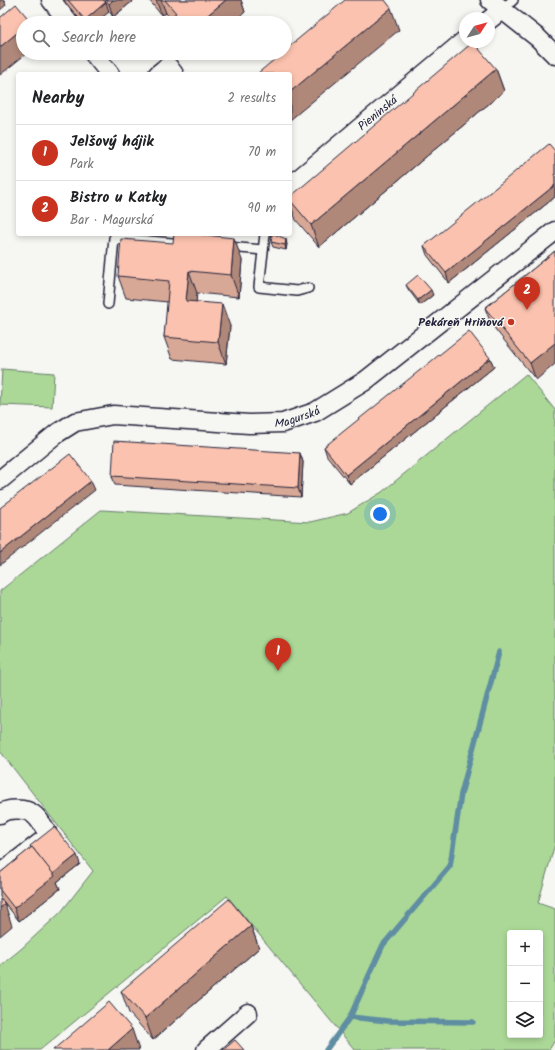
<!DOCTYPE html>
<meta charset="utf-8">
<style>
:root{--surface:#fff;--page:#f2f2f2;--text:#202124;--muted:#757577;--line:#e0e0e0;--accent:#c8321e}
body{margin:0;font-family:Kalam,sans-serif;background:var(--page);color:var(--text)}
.controls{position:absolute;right:12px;bottom:12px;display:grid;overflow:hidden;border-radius:4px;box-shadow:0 2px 6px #0003}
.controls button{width:36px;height:36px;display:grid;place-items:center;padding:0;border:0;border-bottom:1px solid var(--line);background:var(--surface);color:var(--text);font:20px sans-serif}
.compass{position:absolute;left:459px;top:12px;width:36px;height:36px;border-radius:50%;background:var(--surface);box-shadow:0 2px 6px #0003;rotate:54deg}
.you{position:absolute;left:380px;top:514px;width:14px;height:14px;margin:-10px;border:3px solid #fff;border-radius:50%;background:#1a73e8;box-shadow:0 0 0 6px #1a73e833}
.badge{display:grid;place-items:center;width:26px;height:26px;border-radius:50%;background:var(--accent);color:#fff;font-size:13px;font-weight:700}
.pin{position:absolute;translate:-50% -33px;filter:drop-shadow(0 1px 2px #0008)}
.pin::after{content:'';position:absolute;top:21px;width:14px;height:12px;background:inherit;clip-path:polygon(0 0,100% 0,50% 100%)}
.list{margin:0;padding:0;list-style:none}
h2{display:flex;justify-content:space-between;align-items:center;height:52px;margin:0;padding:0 16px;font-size:17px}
h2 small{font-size:13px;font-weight:400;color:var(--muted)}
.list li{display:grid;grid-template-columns:26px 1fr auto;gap:12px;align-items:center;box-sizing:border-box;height:56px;padding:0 16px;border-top:1px solid var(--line)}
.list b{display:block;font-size:15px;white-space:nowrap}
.list p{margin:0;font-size:13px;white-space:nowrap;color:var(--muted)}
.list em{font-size:13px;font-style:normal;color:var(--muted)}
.icon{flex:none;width:22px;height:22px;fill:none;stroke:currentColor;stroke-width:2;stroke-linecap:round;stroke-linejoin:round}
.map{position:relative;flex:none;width:555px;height:1050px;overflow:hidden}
.search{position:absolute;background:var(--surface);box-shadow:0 2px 6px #0003;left:16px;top:16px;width:276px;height:44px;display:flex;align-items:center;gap:10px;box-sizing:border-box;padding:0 14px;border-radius:22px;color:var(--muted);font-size:15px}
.panel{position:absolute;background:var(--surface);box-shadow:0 2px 6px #0003;left:16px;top:72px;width:276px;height:164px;border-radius:4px}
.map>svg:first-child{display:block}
.green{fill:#abd897;stroke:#667d69;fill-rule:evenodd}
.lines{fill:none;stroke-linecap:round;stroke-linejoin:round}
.stream{stroke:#5f8da2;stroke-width:5.5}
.service-casing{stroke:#22223b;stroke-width:12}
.minor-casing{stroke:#22223b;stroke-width:21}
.service{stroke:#f6f6f2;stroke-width:9}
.minor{stroke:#f6f6f2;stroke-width:18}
.wall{fill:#d8a896;stroke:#22223b}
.shaded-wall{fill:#b0887a;stroke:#22223b}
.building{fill:#fbc3af;stroke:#22223b}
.poi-dot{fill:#c8321e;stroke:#f6f6f2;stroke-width:1.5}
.labels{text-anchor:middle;stroke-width:3;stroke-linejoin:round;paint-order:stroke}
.street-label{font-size:12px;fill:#22223b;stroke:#f6f6f2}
.poi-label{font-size:12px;font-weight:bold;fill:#22223b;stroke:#f6f6f2;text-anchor:end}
</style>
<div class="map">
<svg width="555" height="1050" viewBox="0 0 555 1050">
<rect width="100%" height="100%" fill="#f6f6f2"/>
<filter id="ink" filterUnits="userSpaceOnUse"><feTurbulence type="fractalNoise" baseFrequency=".025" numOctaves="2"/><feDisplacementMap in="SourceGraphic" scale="8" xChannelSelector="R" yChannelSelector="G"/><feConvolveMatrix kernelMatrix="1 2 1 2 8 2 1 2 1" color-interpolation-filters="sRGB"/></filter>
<g filter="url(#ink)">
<g class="green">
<path d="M2,369L54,373L52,407L0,405Z"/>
<path d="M526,374L555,410V844L538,903L555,909V1040L549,1050H355L227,896L40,1050H0V966L21,949L61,912L93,871L0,751V591L101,510L310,522L348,513L382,492ZM510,933H540V1035H510Z"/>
</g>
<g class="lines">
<g class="stream">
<path d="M350,1017L383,945L450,866L461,794L499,652"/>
<path d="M326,1050L350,1017L388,1021L473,1022"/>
</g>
<g class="service-casing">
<g id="service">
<path d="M503,9L513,0"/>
<path d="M265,234L259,287L297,291L308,288"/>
<path d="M227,247L263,250"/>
<path d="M108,304L114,238L184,244"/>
<path d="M0,868L49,830"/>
</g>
</g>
<g class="minor-casing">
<g id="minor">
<path d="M51,0L69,23"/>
<path d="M490,0L538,38L555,55"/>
<path d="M489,20L503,9"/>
<path d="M93,53L110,74"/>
<path d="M158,74L168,66L174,74"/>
<path id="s1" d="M290,186L465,40"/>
<path id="s2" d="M0,480L56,434L75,422L113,415L249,424L283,423L315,412L365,381L555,231"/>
<path d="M0,814C7,808 26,808 33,814C39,818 43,826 47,832"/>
<path d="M206,1050L248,1013"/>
</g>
</g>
<use href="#service" class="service"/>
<use href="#minor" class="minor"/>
</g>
<g class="wall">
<path d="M64,0H134L113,17L109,11L95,23H83L65,2Z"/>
<path d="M149,0H241L245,12L232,23H174L166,13L162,16Z"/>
<path d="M496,69L504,91L319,247L296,220L290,203V197Z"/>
<path d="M555,151V197L449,283L427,255L424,246Z"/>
<path d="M271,242L287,244L286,250L273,247Z"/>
<path d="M555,251L536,380L491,324L485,308Z"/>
<path d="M242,260L239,297L197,293L196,301L230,326L226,364L172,359L164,337L168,302L126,298L118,276Z"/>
<path d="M406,285L433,295L420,305L408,289Z"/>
<path d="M490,358L494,367L350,484L327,456L324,447Z"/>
<path d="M300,453L303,462L301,497L115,485L112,476Z"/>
<path d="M30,846L80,864L57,882L60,889L19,921L0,897V873L31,848Z"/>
<path d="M251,926L259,948L153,1040L129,1013L121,991Z"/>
</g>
<g class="shaded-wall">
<path d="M0,0H4L6,5L0,10Z"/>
<path d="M113,0H134L113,17L109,4Z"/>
<path d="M156,0H161L166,13L162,16Z"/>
<path d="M226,0H241L245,12L232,23H198Z"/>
<path d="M106,2L109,12L95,23H86L85,20Z"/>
<path d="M391,8L399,30L290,120V92Z"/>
<path d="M23,28V53H27L0,75V47Z"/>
<path d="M496,69L504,91L319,247L311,225Z"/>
<path d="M555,185V197L449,283L446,273Z"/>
<path d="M234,238L242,260L239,297L231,275Z"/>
<path d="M286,239L287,244L286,250L285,245Z"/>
<path d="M189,271L197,293L194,322L186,301Z"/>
<path d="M431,290L433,295L420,305L418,300Z"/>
<path d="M222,304L230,326L226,364L218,342Z"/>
<path d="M555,343V364L536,380L530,363Z"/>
<path d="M490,358L494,367L350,484L346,475Z"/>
<path d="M300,453L303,462L301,497L298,488Z"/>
<path d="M91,481L95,490L0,565V553Z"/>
<path d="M77,855L80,864L57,882L60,889L19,921L14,908L52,875Z"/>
<path d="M5,904L12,926L0,936V908Z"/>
<path d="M251,926L259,948L153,1040L145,1018Z"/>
<path d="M132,1029L139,1050H108Z"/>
</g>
<g class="building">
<path d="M68,0H103L106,2L85,20Z"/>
<path d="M106,0H113L109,4Z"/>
<path d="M165,0H226L198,23H178L172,16L176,13Z"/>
<path d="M345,0H385L391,8L290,92V74H257L282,53H285V50Z"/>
<path d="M16,4L31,22L29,23H23V28L0,47V17H1Z"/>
<path d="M473,42L496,69L311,225L290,200V197Z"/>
<path d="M549,144L555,151V185L446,273L424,246Z"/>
<path d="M174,234H195L234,238L231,275L189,271L186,301L222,304L218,342L164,337L169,281L118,276L121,239L173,243Z"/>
<path d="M272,234H274L286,239L285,245L271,242Z"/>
<path d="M555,251V343L530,363L485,308Z"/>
<path d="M418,275L431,290L418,300L406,285Z"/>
<path d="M469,331L490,358L346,475L324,447Z"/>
<path d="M114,441L300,453L298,488L112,476Z"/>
<path d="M70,454L91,481L0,553V508Z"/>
<path d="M54,827L77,855L53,874L32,847L31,848L30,846Z"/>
<path d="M32,847L55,876L14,908L0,890V873Z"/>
<path d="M0,899L5,904L0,908Z"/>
<path d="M229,899L251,926L145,1018L121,991Z"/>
<path d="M109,1002L132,1029L108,1050H53Z"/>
<path d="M235,1040L244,1050H223Z"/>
</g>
</g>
<circle class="poi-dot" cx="511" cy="322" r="4"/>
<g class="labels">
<g class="street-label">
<text dy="4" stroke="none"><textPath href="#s1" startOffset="114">Pieninská</textPath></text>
<text dy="4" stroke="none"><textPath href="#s2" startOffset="319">Magurská</textPath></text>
</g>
<g class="poi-label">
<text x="503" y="326">Pekáreň Hriňová</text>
</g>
</g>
</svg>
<div class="controls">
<button>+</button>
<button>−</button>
<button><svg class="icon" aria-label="layers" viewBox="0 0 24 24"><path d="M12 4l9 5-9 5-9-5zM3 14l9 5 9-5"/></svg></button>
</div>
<svg class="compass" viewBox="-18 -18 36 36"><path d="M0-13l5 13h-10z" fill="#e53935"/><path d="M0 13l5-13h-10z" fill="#757577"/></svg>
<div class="you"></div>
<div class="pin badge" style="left:278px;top:671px">1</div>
<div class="pin badge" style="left:527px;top:310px">2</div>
<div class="search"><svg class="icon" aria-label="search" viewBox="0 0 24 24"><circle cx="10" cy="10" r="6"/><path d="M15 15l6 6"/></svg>Search here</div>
<section class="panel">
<h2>Nearby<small>2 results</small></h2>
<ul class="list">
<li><span class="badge">1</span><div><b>Jelšový hájik</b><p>Park</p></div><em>70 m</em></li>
<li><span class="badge">2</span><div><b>Bistro u Katky</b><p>Bar · Magurská</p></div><em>90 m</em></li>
</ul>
</section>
</div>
